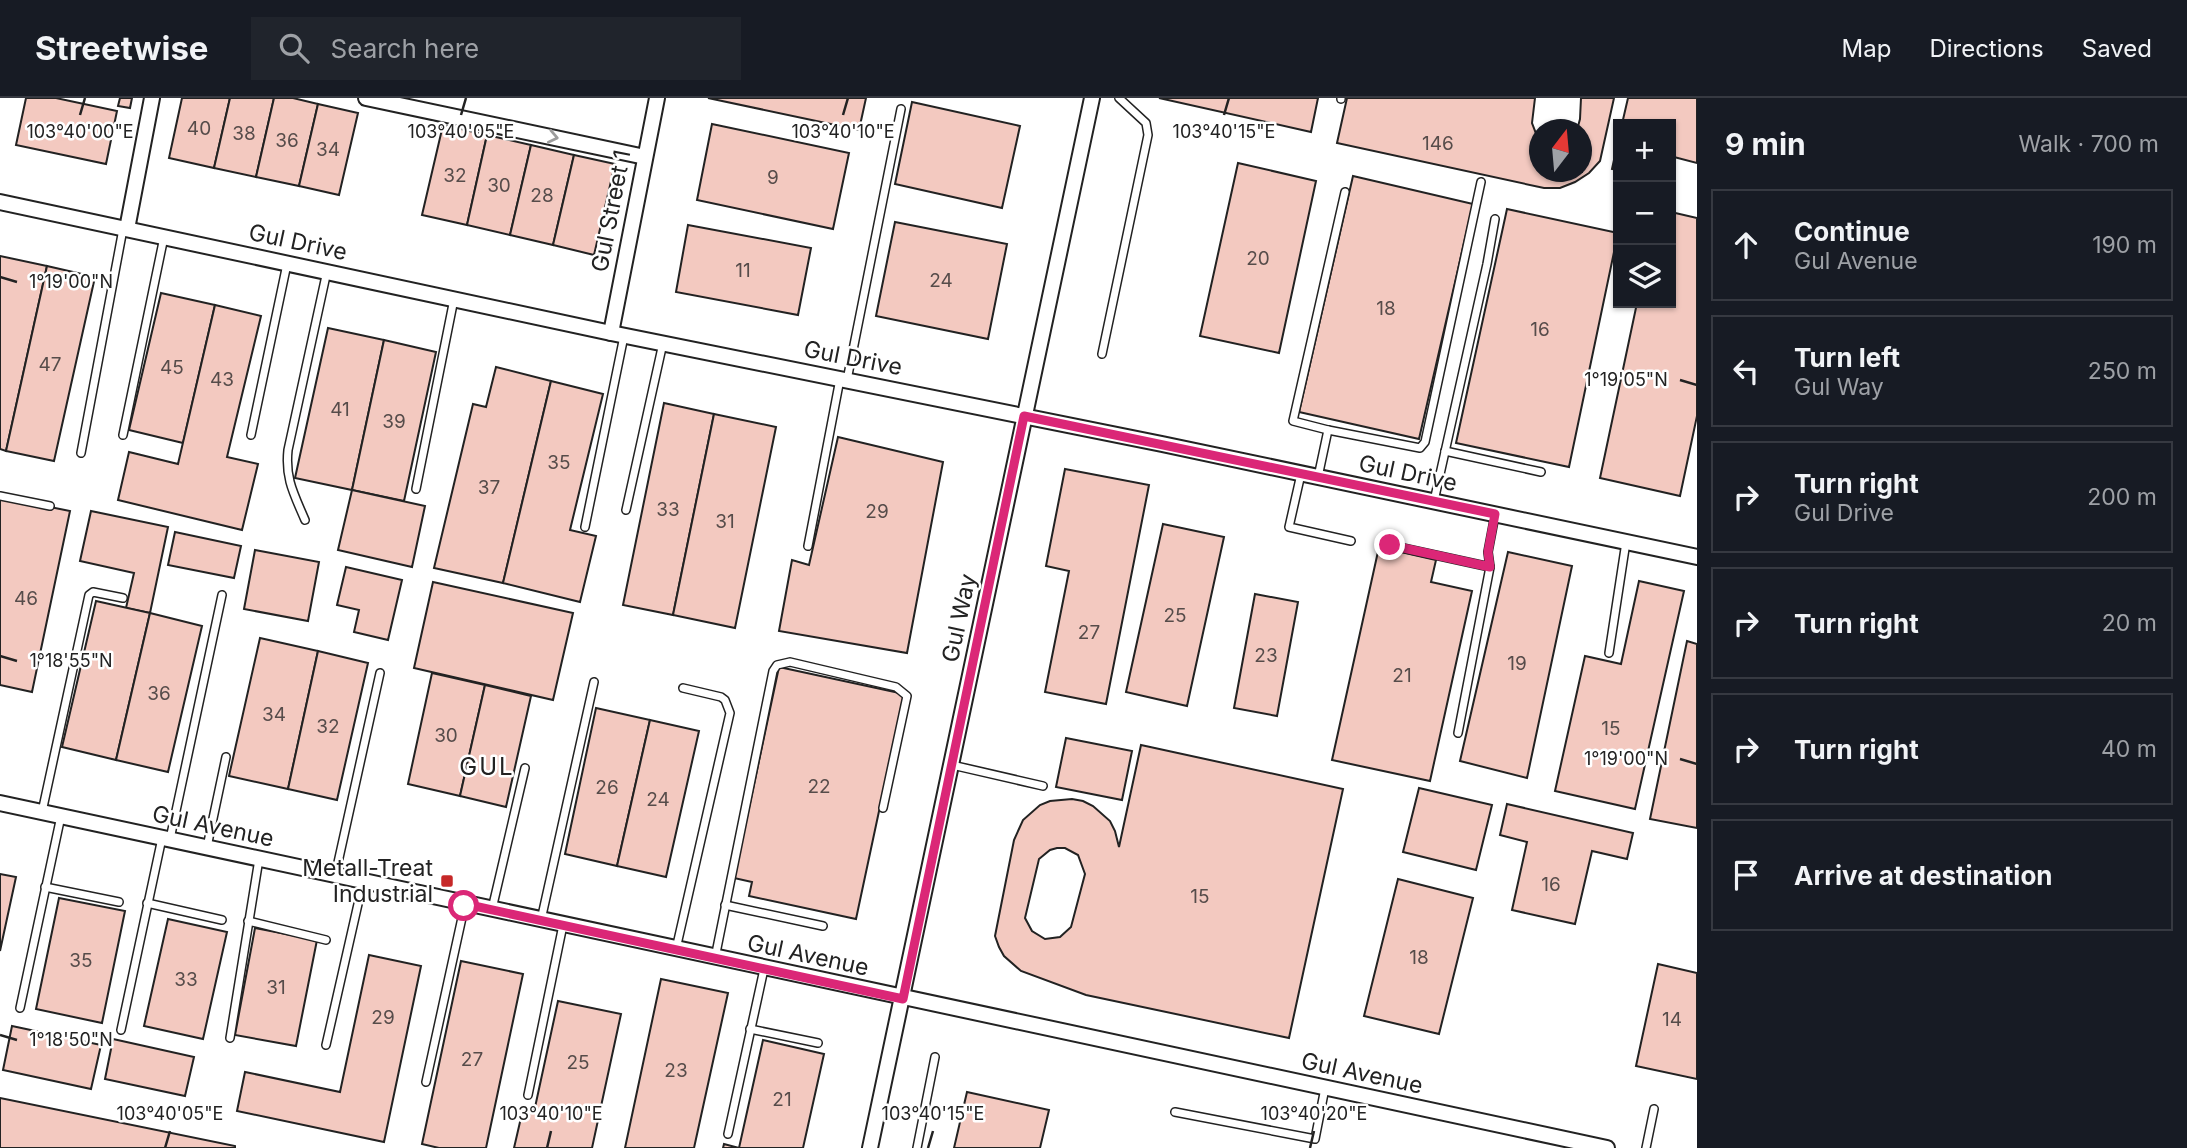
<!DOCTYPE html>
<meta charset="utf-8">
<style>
:root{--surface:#171b24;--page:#20242c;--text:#f1f3f6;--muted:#9ea1a6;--line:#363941}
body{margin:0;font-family:Inter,sans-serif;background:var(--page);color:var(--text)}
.controls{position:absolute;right:21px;top:21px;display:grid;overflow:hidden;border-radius:0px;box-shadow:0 2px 5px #0004}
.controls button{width:63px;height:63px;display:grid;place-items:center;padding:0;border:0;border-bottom:2px solid var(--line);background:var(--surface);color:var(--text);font:35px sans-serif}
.compass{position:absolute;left:1529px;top:21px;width:63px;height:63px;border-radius:50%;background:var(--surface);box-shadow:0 2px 5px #0004;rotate:16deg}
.stop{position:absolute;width:21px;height:21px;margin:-16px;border:5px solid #db2777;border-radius:50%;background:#fff}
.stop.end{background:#db2777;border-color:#fff;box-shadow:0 2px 7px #0008}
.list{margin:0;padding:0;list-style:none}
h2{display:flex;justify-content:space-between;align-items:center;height:91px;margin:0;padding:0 28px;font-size:30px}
h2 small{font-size:23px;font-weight:400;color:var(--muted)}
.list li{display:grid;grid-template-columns:46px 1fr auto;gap:21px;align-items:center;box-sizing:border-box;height:112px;margin:0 14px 14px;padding:0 14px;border:2px solid var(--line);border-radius:0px}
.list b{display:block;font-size:26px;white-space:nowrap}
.list p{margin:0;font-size:23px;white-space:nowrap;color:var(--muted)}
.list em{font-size:23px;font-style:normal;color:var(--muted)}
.icon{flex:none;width:38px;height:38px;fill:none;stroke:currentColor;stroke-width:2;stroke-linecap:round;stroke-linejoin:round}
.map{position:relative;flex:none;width:1697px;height:1050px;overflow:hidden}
header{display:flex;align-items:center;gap:42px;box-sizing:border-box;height:98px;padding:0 35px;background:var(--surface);border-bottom:2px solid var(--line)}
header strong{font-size:33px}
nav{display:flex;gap:38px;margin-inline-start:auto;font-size:24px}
.search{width:490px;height:63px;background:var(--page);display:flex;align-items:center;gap:18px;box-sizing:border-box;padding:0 24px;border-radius:0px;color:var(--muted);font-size:26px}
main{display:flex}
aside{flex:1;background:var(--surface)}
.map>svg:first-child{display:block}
.building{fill:#f3c9c0;stroke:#222;stroke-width:2;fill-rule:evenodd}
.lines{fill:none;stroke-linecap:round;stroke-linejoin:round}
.service-casing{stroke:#222;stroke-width:10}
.minor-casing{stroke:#222;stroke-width:18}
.service{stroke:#fff;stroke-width:7}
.minor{stroke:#fff;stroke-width:14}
.oneway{stroke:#9c9c9c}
.route{stroke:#db2777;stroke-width:9}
.ticks{fill:none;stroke:#222;stroke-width:2.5}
.poi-dot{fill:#c62828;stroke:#fff;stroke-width:2.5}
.labels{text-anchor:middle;stroke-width:5;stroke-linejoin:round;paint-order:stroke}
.number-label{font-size:19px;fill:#564c4a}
.street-label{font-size:23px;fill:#222;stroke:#fff}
.poi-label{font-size:23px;fill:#222;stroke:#fff;text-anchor:end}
.neighbourhood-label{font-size:24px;letter-spacing:2px;fill:#222;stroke:#fff}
.ticks-label{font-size:18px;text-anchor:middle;fill:#222;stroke:#fff;stroke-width:5;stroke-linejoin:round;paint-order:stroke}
</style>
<header>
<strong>Streetwise</strong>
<div class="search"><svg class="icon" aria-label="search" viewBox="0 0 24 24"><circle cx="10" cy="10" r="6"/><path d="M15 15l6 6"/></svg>Search here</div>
<nav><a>Map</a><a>Directions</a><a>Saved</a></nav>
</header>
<main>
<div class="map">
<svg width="1697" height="1050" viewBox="0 0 1697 1050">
<rect width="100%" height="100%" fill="#fff"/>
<g class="building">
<path d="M26,0H56L117,13L106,66L16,47Z"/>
<path d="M120,0H132L130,10L118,8Z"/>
<path d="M182,0H230L214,70L169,60Z"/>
<path d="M230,0H274L256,79L214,70Z"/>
<path d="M274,0H293L318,6L299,88L256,79Z"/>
<path d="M708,0H866L859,32Z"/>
<path d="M1159,0H1318L1311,34Z"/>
<path d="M1347,0H1535L1532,25L1540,46V74H1582V32H1577L1580,21L1581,0H1614L1600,63L1589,75L1575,84L1560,90H1544L1337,45Z"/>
<path d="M1628,0H1697V65L1674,59L1671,72V26H1622Z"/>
<path d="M912,4L1020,28L1002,110L895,86Z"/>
<path d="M318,6L358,15L339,97L299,88Z"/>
<path d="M712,26L849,55L833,131L697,102Z"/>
<path d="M443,27L487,37L467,127L422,117Z"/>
<path d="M487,37L531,47L510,137L467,127Z"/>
<path d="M1618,44V72L1612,71Z"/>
<path d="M531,47L574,57L553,147L510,137Z"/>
<path d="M574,57L615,66L594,157L553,147Z"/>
<path d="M1238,65L1316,83L1279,255L1200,238Z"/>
<path d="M1353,78L1473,106L1419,341L1299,314Z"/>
<path d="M1507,111L1618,135L1569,369L1456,345Z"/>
<path d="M1671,114L1697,120V318L1680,398L1600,380L1637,205H1671Z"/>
<path d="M895,124L1007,146L988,241L876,218Z"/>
<path d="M688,127L811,150L798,217L676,194Z"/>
<path d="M0,158L47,168L6,353L0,351Z"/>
<path d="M47,168L95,179L54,363L6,353Z"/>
<path d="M161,195L215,207L183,345L129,332Z"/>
<path d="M215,207L261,218L227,359L258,366L242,432L118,402L129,354L178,366Z"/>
<path d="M328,230L384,242L352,392L295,380Z"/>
<path d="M384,242L436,254L404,403L352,392Z"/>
<path d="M496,269L551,283L503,485L434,470L473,306L486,309Z"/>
<path d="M551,283L603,296L570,432L596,438L580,504L503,485Z"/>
<path d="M664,305L714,316L673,517L623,507Z"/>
<path d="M714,316L776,329L735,530L673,517Z"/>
<path d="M838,339L943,364L907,555L779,533L792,462L809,467Z"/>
<path d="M1065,371L1149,387L1106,606L1045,594L1069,473L1046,468Z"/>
<path d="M352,392L425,408L412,469L338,452Z"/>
<path d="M0,399L70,413L32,594L0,587Z"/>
<path d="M91,413L168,429L150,515L126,510L134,475L80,463Z"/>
<path d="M1163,426L1224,439L1187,608L1126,594Z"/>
<path d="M175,434L241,448L234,480L168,467Z"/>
<path d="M1379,449L1436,462L1431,484L1472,493L1430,683L1332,662Z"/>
<path d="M255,452L319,464L308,523L244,511Z"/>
<path d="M1508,454L1572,468L1527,680L1460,663Z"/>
<path d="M346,469L402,482L388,542L354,534L359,512L337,507Z"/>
<path d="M1639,483L1684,493L1635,711L1555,693L1585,558L1621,566Z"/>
<path d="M433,484L573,515L553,602L414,570Z"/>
<path d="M1255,496L1298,504L1277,618L1234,610Z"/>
<path d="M96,503L150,515L116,662L62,649Z"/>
<path d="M150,515L202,528L168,674L116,662Z"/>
<path d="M260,540L318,553L288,691L229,678Z"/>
<path d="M1687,543L1697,546V730L1650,721Z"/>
<path d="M318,553L368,565L337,702L288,691Z"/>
<path d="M779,569L904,596L856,821L749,798L752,784L734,780Z"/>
<path d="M432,575L485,587L460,698L408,686Z"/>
<path d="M485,587L531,598L506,709L460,698Z"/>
<path d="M596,610L650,622L617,768L565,756Z"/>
<path d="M650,622L699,633L666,779L617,768Z"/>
<path d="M1066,640L1132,653L1122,702L1056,689Z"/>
<path d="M1141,647L1343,691L1289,940L1086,897L1021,873L1004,858L999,849L995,838L1014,742L1023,722L1040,707L1050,703L1072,701L1083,703L1093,708L1110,723L1115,733L1119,749ZM1057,750H1065L1078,757L1085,776L1071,829L1060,839L1045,841L1032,833L1025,820L1039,761L1050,752Z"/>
<path d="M1419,690L1492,707L1476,772L1403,754Z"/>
<path d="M1507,706L1633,735L1627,761L1592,753L1575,826L1512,812L1527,744L1500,737Z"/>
<path d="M0,776L16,779L0,853Z"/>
<path d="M1398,781L1473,800L1439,936L1364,918Z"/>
<path d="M59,800L125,813L102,925L36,911Z"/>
<path d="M168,821L227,834L203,941L144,928Z"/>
<path d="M255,830L317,842L296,948L235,937Z"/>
<path d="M369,857L421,868L384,1044L237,1013L245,974L340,994Z"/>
<path d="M461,863L523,876L486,1050H439L422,1046Z"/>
<path d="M1658,866L1697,875V981L1636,968Z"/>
<path d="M661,881L728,895L694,1050H625Z"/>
<path d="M558,903L621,916L592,1050H514L523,1011L534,1014Z"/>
<path d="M12,928L101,947L91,991L3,972Z"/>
<path d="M113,941L194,959L185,998L105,981Z"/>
<path d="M763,942L824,956L803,1050H723L724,1046L739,1050Z"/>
<path d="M967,994L1049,1012L1040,1050H954Z"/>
<path d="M0,1000L235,1048V1050H0Z"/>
</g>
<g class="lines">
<g class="service-casing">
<g id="service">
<path d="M1341,1V0"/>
<path d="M1345,94L1293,323L1328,332L1420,350L1425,344L1481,84"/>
<path d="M1102,256L1148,37L1146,25L1119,0"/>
<path d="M847,282L901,11"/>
<path d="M123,337L164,139"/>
<path d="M251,337L287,166"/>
<path d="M1445,353L1541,374"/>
<path d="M81,355L123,131"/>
<path d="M1301,376L1289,429L1351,443"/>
<path d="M1318,379L1328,332"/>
<path d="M416,391L454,201"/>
<path d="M0,398L50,408"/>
<path d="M1434,403L1487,166L1495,121"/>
<path d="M626,412L663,245"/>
<path d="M305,422C294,396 285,381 288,352L327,173"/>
<path d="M585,429L624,238"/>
<path d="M1389,447L1490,469"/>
<path d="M808,448L840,281"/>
<path d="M1609,555L1626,444"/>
<path d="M1458,635L1490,469L1488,454L1495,417"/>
<path d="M952,667L1043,688"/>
<path d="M42,714L89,497L93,494L123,500"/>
<path d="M170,741L222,497"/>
<path d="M207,749L226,659"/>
<path d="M335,778L380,575"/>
<path d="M45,789L119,804"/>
<path d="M147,805L222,822"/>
<path d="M725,807L823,828"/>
<path d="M492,811L525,670"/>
<path d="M541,822L594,584"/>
<path d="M248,823L326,842"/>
<path d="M676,851L730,615L725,602L721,599L683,590"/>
<path d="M715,860L773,573L777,567L790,564L896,589L907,598L883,710"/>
<path d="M20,910L61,718"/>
<path d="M750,931L818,945"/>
<path d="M121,932L162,740"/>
<path d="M230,940L259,761"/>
<path d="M326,947L363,784"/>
<path d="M426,984L465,806"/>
<path d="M528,997L563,827"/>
<path d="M1175,1014L1315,1041L1325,990"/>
<path d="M728,1036L764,871"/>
<path d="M917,1050L935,959"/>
<path d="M1646,1050L1654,1011"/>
</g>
</g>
<g class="minor-casing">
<g id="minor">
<path d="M366,0L645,59"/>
<path d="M0,104L611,235L1162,346L1697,459"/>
<path d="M127,131L152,0"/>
<path d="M611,235L657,0"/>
<path d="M0,705L1607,1050"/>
<path d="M870,1050L1092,0"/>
</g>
</g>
<use href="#service" class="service"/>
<use href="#minor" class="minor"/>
</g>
<defs><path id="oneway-chevron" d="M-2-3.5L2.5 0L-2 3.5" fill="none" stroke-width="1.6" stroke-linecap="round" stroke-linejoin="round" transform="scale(1.75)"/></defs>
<use class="oneway" href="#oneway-chevron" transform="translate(553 39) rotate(12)"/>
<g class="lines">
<path class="route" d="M464,808L465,806L903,901L1024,318L1495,416L1488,454L1490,469L1390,447"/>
</g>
<path class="ticks" d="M80,17L85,0M461,17L466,0M843,17L848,0M1224,17L1229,0M0,179L17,184M1680,282L1697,287M0,558L17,563M1680,661L1697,666M0,937L17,942M165,1050L170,1033M547,1050L551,1033M928,1050L933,1033M1310,1050L1314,1033"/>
<rect class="poi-dot" x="440" y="776" width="14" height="14" rx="3.5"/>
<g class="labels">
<g class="number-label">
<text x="199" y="37">40</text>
<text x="244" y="42">38</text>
<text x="287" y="49">36</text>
<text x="1438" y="52">146</text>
<text x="328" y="58">34</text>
<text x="455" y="84">32</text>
<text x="773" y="86">9</text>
<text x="499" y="94">30</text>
<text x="542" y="104">28</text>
<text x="1258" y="167">20</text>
<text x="743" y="179">11</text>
<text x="941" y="189">24</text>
<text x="1386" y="217">18</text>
<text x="1540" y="238">16</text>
<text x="50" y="273">47</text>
<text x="172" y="276">45</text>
<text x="222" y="288">43</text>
<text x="340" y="318">41</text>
<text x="394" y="330">39</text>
<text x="559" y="371">35</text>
<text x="489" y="396">37</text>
<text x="668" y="418">33</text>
<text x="877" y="420">29</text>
<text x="725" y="430">31</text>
<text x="26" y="507">46</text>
<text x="1175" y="524">25</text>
<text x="1089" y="541">27</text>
<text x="1266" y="564">23</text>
<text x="1517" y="572">19</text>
<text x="1402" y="584">21</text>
<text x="159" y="602">36</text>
<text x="274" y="623">34</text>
<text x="328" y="635">32</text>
<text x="1611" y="637">15</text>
<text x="446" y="644">30</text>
<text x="819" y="695">22</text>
<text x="607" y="696">26</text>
<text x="658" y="708">24</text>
<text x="1551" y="793">16</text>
<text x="1200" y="805">15</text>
<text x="1419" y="866">18</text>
<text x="81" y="869">35</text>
<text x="186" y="888">33</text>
<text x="276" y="896">31</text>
<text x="383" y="926">29</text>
<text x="1672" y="928">14</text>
<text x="472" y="968">27</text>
<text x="578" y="971">25</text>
<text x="676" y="979">23</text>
<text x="782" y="1008">21</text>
</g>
<g class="street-label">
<text transform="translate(611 113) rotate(-79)" y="8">Gul Street 1</text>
<text transform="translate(298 144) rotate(12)" y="8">Gul Drive</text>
<text transform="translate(853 260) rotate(11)" y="8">Gul Drive</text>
<text transform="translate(1408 375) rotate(12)" y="8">Gul Drive</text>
<text transform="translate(959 520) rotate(-78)" y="8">Gul Way</text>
<text transform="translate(213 728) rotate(12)" y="8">Gul Avenue</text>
<text transform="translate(808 857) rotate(12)" y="8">Gul Avenue</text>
<text transform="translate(1362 975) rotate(12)" y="8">Gul Avenue</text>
</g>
<g class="poi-label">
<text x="433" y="778">Metall-Treat<tspan x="433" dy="26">Industrial</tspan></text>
</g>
<g class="neighbourhood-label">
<text x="487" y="677">GUL</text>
</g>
</g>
<g class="ticks-label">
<text x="80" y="40">103°40'00"E</text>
<text x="461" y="40">103°40'05"E</text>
<text x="843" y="40">103°40'10"E</text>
<text x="1224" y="40">103°40'15"E</text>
<text x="71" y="190">1°19'00"N</text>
<text x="1626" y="288">1°19'05"N</text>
<text x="71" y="569">1°18'55"N</text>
<text x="1626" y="667">1°19'00"N</text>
<text x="71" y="948">1°18'50"N</text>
<text x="170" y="1022">103°40'05"E</text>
<text x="551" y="1022">103°40'10"E</text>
<text x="933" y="1022">103°40'15"E</text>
<text x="1314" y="1022">103°40'20"E</text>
</g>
</svg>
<div class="controls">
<button>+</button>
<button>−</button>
<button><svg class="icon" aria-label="layers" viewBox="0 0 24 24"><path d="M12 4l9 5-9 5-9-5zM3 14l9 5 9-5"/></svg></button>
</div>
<svg class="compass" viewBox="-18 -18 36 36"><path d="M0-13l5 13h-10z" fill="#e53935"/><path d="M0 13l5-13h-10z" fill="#9ea1a6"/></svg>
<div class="stop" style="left:464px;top:808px"></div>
<div class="stop end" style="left:1390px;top:447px"></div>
</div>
<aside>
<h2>9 min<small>Walk · 700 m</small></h2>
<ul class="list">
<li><svg class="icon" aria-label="ahead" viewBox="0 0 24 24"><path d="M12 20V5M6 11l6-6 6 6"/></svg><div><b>Continue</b><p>Gul Avenue</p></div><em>190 m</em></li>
<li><svg class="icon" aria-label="left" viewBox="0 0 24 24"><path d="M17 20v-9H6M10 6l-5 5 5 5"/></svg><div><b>Turn left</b><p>Gul Way</p></div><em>250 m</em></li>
<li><svg class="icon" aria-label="right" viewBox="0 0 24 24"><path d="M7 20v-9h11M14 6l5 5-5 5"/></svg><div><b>Turn right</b><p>Gul Drive</p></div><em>200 m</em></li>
<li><svg class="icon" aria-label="right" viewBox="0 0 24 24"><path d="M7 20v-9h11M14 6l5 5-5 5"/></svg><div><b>Turn right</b></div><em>20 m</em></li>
<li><svg class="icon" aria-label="right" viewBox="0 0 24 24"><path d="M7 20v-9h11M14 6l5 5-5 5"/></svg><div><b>Turn right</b></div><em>40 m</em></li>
<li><svg class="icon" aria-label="arrive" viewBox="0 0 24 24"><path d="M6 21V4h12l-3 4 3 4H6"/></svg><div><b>Arrive at destination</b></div></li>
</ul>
</aside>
</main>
